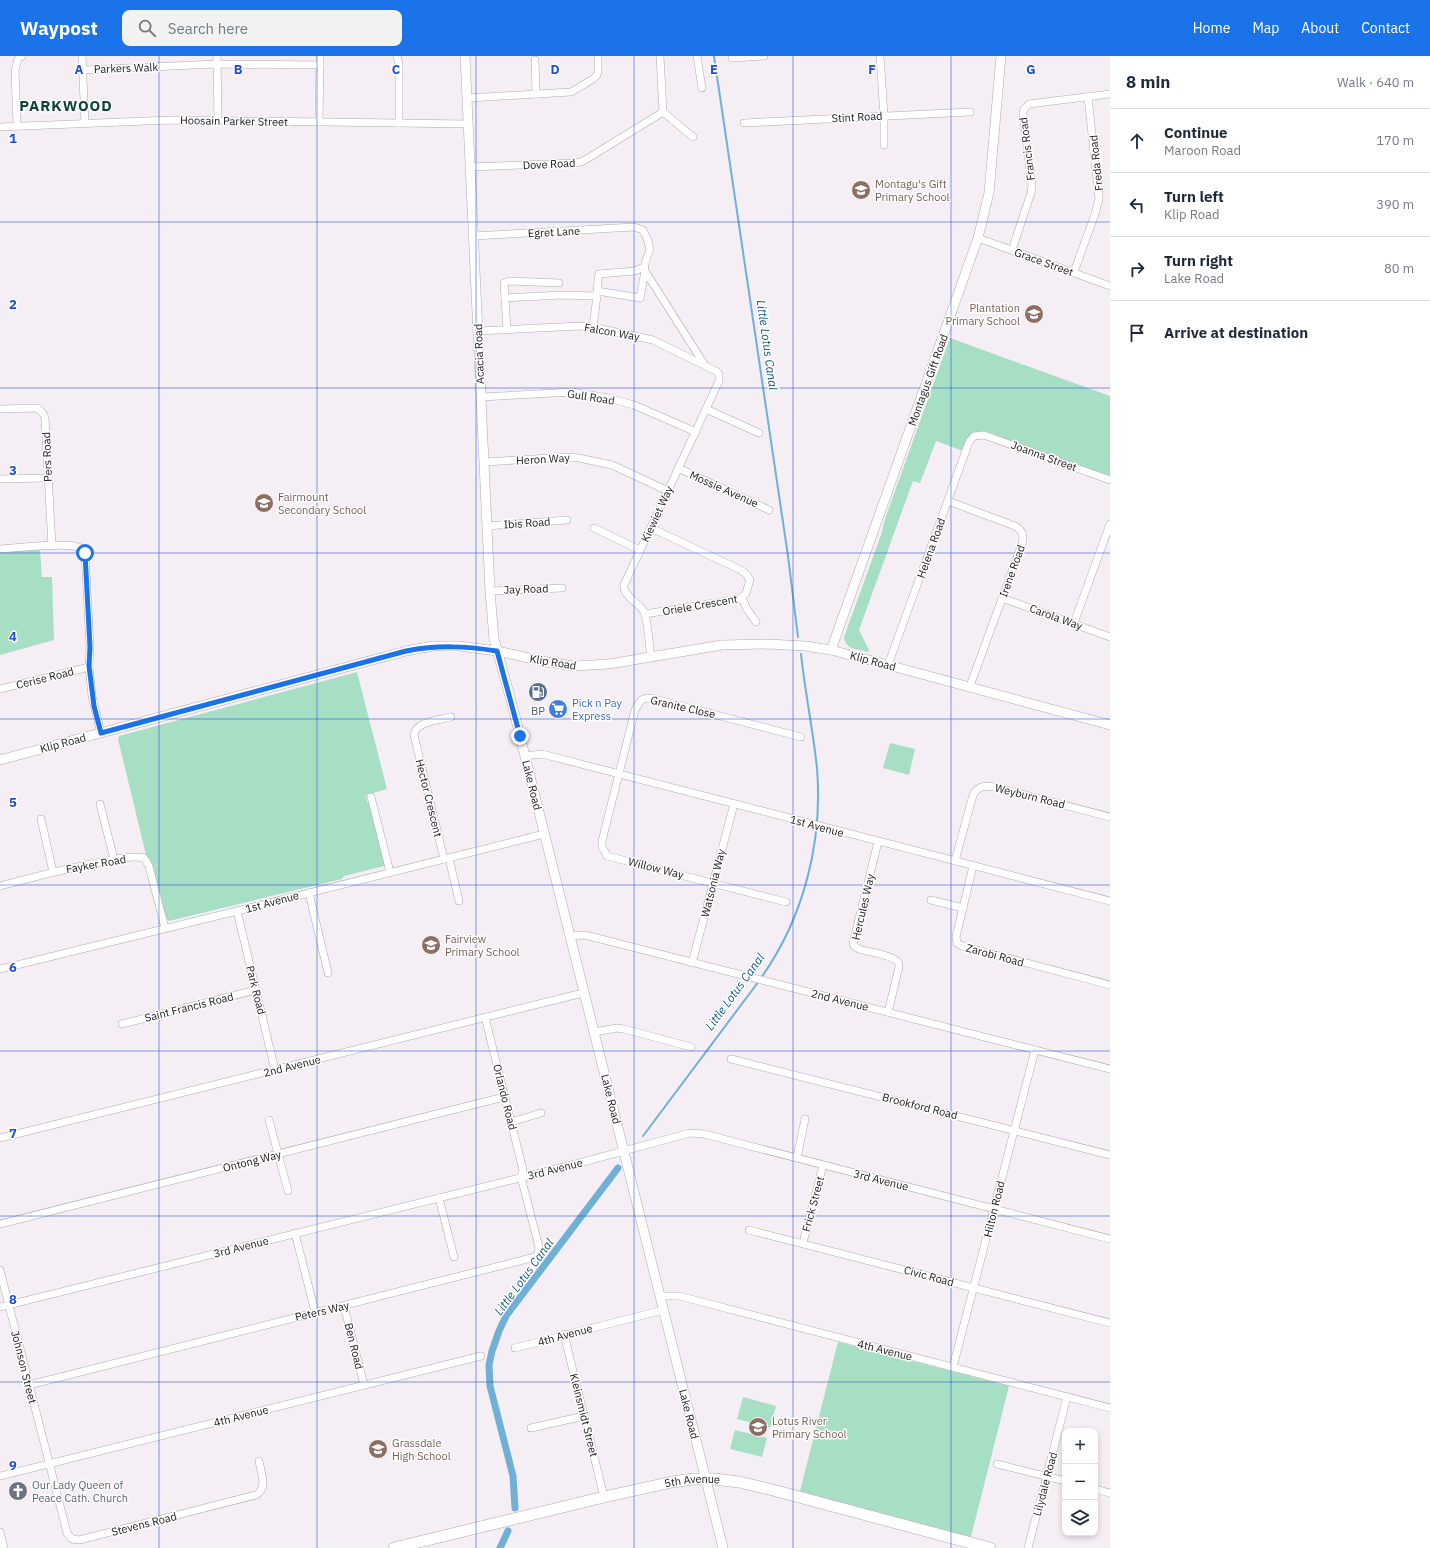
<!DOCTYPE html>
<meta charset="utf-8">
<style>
:root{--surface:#fff;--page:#f2f2f3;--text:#1f2937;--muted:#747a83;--line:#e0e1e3;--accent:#1a73e8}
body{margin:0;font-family:"IBM Plex Sans",sans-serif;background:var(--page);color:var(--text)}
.controls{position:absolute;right:12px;bottom:12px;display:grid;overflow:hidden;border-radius:8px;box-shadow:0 2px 6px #0003}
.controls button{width:36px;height:36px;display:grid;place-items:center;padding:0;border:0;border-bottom:1px solid var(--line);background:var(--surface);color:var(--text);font:20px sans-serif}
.stop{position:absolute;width:12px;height:12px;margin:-9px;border:3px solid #1a73e8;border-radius:50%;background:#fff}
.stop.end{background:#1a73e8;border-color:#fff;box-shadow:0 1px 4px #0008}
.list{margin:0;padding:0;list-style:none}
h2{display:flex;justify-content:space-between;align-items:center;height:52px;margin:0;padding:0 16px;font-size:17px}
h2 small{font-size:13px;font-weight:400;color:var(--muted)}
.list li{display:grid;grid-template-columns:26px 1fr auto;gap:12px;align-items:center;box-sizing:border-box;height:64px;padding:0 16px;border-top:1px solid var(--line)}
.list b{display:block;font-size:15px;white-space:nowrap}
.list p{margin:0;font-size:13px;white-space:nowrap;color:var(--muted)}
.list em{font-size:13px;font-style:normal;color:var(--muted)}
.icon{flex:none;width:22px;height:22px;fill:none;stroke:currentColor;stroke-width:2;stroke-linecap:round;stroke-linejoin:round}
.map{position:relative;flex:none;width:1110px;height:1492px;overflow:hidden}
header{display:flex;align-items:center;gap:24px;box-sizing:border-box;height:56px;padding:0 20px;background:var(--accent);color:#fff}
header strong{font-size:19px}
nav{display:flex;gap:22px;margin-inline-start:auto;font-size:14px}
.search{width:280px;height:36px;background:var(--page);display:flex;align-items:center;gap:10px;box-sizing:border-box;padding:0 14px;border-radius:8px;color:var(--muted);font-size:15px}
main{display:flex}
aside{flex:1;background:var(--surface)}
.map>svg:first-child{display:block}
.green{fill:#a7dfc5}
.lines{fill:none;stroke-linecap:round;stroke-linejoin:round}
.stream{stroke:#70b0d7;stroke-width:2}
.canal{stroke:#70b0d7;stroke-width:7}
.minor-casing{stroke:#b0aab0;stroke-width:8}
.tertiary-casing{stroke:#b0aab0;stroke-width:10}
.secondary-casing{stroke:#b0aab0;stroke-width:12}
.minor{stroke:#fff;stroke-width:7}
.tertiary{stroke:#fff;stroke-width:9}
.secondary{stroke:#fff;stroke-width:11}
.route{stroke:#1a73e8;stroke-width:5}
.grid{fill:none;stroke:#1d4ed8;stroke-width:1;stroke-opacity:0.55}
.labels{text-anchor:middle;stroke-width:3;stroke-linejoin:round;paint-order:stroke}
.street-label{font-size:11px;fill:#181618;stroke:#fffeff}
.education-label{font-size:11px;fill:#785e54;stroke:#fffeff;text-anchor:start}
.shop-label{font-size:11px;fill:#366cbe;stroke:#fffeff;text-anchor:start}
.service-label{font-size:11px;fill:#4e5e75;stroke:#fffeff}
.worship-label{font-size:11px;fill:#5b616d;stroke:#fffeff;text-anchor:start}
.water-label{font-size:12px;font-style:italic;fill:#0b5c82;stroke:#fffeff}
.district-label{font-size:15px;font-weight:bold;letter-spacing:1px;fill:#0e4335;stroke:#fffeff}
.grid-label{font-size:13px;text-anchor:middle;font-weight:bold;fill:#1d4ed8;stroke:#fffeff;stroke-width:3;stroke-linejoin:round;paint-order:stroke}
</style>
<header>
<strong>Waypost</strong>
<div class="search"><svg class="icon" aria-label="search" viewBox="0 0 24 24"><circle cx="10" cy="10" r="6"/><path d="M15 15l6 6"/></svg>Search here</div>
<nav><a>Home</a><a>Map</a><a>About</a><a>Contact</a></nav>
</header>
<main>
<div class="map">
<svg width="1110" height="1492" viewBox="0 0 1110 1492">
<rect width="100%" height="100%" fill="#f5eef5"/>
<g class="green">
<path d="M950,282L1110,340V421L985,375L973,377L963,395L936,385L920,427L913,425L859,574L869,594L868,596C857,593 846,594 844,581L881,479L886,460Z"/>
<path d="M40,494L42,521H52L54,584L0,599V496Z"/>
<path d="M357,616L387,733L366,739L367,746L371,749L385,808L384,810L344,820L342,823L169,865L165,861L150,803L146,799L118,683L119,680Z"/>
<path d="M890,687L915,693L909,719L883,712Z"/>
<path d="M838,1286L1009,1330L971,1481L837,1446L800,1435Z"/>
<path d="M743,1341L776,1350L770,1372L767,1371L768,1370L761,1368L760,1369L737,1363Z"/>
<path d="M735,1374L767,1382L762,1401L730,1393Z"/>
</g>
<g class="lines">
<g class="stream">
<path d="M714,0L788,500L798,581"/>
<path d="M761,922C804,861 823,786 817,712C813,674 805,636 801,598"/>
<path d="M643,1080L759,925"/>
</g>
<g class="canal">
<path d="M515,1452L513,1420L490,1330L489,1309L492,1295L499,1275L506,1260L618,1112"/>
<path d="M500,1492L508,1475"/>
</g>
<g class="minor-casing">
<g id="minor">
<path d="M82,0L85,67"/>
<path d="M217,0L218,65"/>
<path d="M397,0L399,8V67"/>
<path d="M697,0L702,32"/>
<path d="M880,0L884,60V89"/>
<path d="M732,2L764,0"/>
<path d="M535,4L536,38"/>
<path d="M83,14L217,8L320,9"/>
<path d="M468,42L571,36L593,23L597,19L598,15V0"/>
<path d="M663,56L693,81"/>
<path d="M319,66L320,0"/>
<path d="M744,67L970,56"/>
<path d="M17,70L15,14L18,3L22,0"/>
<path d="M0,71L171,64L469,68"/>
<path d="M470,111L575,107L581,106L590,101L663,56L660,0"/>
<path d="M473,180L634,171L643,174C646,181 651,188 649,196C647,202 643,208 645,215L704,308"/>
<path d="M978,182L1110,230"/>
<path d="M1012,194L1031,137L1032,129L1023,57L1024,53L1029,48L1110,38"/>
<path d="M1074,216L1095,158L1099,143L1088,41"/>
<path d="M597,235L640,242L645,215"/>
<path d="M505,242L504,227L509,225L559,227"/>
<path d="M593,271L597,240L598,222L599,218L635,215L644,211"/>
<path d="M507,273L505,242L562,239L597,240"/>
<path d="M478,275L580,270L593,271L653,284L716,315L719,318V325L624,529C622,539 639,547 644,556C648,565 649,589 651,600"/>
<path d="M481,341L572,336L608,342L634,349L696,376"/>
<path d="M0,353L37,352L43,357L45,362L52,490"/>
<path d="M706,353L759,377"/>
<path d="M484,406L567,401L579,402L612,409L668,435"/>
<path d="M678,412L769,454"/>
<path d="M0,423L48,422"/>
<path d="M948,445L1015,470C1023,475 1024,479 1022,488L970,630"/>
<path d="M487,470L567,464"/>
<path d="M594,472L640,494"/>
<path d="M0,493C17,492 64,486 78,491C82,492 83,495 85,497L90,591L89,611L92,640L101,677"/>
<path d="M490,535L562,532"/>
<path d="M742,542L747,553L756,566"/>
<path d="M1002,542L1110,581"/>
<path d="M645,558L740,543L746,537L750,524L747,519L741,514L651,472"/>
<path d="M1074,567L1110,468"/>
<path d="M888,609L969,386L974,380L984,379L1110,424"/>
<path d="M0,633L89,611"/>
<path d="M525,700L542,698L1110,845"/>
<path d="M371,741L390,816"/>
<path d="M100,748L114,803"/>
<path d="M41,763L53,816"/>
<path d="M878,786L853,887L854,890L859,893C867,896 893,899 898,906C900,909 899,912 898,915L888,956"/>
<path d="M449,802L459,845"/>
<path d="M444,803L414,679C416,665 440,664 451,661"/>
<path d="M955,805L973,739C978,730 984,729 994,731L1110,761"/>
<path d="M973,810L956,881L957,887L962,890L1110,929"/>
<path d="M0,830C34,821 67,812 102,806C115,803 131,799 144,802L149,810L165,872"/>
<path d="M309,837L328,917"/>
<path d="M931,844L963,852"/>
<path d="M786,846L607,800L602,791V785L635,654L641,644L647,642L655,643L801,681"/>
<path d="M237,855L275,1014"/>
<path d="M569,880L585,879L1110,1013"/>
<path d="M692,907L734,748"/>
<path d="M0,913L237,855L544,778"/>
<path d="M122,968L256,934"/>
<path d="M594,976L617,972L624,973L691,991"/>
<path d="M731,1003L1110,1099"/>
<path d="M269,1064L288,1135"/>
<path d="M511,1066L541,1057"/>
<path d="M0,1082L583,937"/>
<path d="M797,1102L805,1063"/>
<path d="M439,1142L454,1201"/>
<path d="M0,1168L504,1041"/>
<path d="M749,1174L1110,1267"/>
<path d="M295,1177L315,1256"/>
<path d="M803,1187L823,1109"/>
<path d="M0,1214L67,1477L72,1483L79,1484L256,1439C268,1432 261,1417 259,1405"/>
<path d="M660,1240H679L1110,1352"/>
<path d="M344,1250L364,1329"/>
<path d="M0,1251L572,1109L690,1077L704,1078L1110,1183"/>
<path d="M564,1278L604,1441"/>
<path d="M515,1292L663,1254"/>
<path d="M953,1311L1035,994"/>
<path d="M29,1329L535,1201L538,1198L539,1191L521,1121L523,1114L485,961"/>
<path d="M531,1372L584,1360"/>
<path d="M997,1408L1065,1425"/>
<path d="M0,1420L481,1300"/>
<path d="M1095,1433L1110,1437"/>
<path d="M0,1476L4,1492"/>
<path d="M1028,1492L1067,1341"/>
</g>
</g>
<g class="tertiary-casing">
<g id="tertiary">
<path d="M465,0L490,535L494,583L511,644L723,1492"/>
<path d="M831,594L978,182L989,137L1001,0"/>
<path d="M0,704L406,595L433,590H459L497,595L547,606L574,610L609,608L722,589L768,588L805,590L831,594L888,609L1110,669"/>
</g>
</g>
<g class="secondary-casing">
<g id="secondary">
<path id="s1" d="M394,1492L604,1441L672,1426L693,1423H714L739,1426L769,1433L990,1492"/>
</g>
</g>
<use href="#minor" class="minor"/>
<use href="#tertiary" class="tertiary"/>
<use href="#secondary" class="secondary"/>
</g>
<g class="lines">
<path class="route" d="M85,497L90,591L89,610L94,650L101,677L406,595C438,589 464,590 497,595L520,680"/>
</g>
<path class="grid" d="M159,0V1492M317,0V1492M476,0V1492M634,0V1492M793,0V1492M951,0V1492M0,166H1110M0,332H1110M0,497H1110M0,663H1110M0,829H1110M0,995H1110M0,1160H1110M0,1326H1110"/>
<defs>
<g id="school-disc" transform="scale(1)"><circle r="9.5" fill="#8d6e63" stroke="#fffeff"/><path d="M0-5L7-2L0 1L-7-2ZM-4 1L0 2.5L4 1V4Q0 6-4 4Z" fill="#fff"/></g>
<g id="fuel-disc" transform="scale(1)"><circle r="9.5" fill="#5c6f8a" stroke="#fffeff"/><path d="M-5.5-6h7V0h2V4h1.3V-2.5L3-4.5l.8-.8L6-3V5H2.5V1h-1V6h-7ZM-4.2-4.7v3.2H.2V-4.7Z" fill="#fff"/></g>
<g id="supermarket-disc" transform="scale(1)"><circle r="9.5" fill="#3f7fe0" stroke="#fffeff"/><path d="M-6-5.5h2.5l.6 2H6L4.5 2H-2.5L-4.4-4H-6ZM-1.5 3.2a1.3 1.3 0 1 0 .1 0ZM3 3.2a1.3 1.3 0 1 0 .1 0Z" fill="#fff"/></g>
<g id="church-disc" transform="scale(1)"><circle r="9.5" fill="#6b7280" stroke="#fffeff"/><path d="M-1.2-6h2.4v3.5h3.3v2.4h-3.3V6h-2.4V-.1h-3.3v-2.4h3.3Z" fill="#fff"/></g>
</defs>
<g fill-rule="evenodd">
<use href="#school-disc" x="861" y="134"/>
<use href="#school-disc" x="1034" y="258"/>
<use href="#school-disc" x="264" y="447"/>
<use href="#fuel-disc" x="538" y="636"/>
<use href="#supermarket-disc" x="558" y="653"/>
<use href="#school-disc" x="431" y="889"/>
<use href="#school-disc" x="758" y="1371"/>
<use href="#school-disc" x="378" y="1393"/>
<use href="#church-disc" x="18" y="1435"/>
</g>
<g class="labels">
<g class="street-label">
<text transform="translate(126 12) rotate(-2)" y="4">Parkers Walk</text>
<text transform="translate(857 61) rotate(-3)" y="4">Stint Road</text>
<text transform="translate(234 65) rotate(1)" y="4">Hoosain Parker Street</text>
<text transform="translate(1027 93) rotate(-97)" y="4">Francis Road</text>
<text transform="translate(1096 107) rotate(-96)" y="4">Freda Road</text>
<text transform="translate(549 108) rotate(-3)" y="4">Dove Road</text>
<text transform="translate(554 176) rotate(-3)" y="4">Egret Lane</text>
<text transform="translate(1044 206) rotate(20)" y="4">Grace Street</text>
<text transform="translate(612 276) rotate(10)" y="4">Falcon Way</text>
<text transform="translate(479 298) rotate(-92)" y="4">Acacia Road</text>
<text transform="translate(928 324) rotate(-70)" y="4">Montagus Gift Road</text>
<text transform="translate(591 341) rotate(9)" y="4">Gull Road</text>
<text transform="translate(1044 400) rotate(20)" y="4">Joanna Street</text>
<text transform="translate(47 401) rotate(-92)" y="4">Pers Road</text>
<text transform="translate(543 403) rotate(-3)" y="4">Heron Way</text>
<text transform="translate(724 433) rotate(24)" y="4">Mossie Avenue</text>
<text transform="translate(657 458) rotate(-65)" y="4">Kiewiet Way</text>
<text transform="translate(527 467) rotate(-4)" y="4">Ibis Road</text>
<text transform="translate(931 492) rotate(-70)" y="4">Helena Road</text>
<text transform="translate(1012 515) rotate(-70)" y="4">Irene Road</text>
<text transform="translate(526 533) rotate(-2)" y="4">Jay Road</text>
<text transform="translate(700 549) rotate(-10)" y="4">Oriele Crescent</text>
<text transform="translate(1056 561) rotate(20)" y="4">Carola Way</text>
<text transform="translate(873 605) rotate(15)" y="4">Klip Road</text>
<text transform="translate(553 606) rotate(9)" y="4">Klip Road</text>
<text transform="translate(45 622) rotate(-14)" y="4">Cerise Road</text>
<text transform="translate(683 651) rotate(13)" y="4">Granite Close</text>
<text transform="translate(63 687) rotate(-15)" y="4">Klip Road</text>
<text transform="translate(532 729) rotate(76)" y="4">Lake Road</text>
<text transform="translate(1030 740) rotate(14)" y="4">Weyburn Road</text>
<text transform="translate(429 742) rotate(76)" y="4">Hector Crescent</text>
<text transform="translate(817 770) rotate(15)" y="4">1st Avenue</text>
<text transform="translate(96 808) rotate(-10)" y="4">Fayker Road</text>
<text transform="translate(656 812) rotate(14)" y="4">Willow Way</text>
<text transform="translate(713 827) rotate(-76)" y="4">Watsonia Way</text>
<text transform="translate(272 846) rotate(-15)" y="4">1st Avenue</text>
<text transform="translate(863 851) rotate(-77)" y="4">Hercules Way</text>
<text transform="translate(995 899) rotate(15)" y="4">Zarobi Road</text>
<text transform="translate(256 934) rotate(76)" y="4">Park Road</text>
<text transform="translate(840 944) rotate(14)" y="4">2nd Avenue</text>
<text transform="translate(189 951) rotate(-14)" y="4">Saint Francis Road</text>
<text transform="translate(292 1010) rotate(-14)" y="4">2nd Avenue</text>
<text transform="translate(505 1041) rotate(76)" y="4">Orlando Road</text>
<text transform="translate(611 1043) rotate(76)" y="4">Lake Road</text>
<text transform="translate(920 1050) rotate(14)" y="4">Brookford Road</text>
<text transform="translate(252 1105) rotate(-14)" y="4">Ontong Way</text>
<text transform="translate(555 1113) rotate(-14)" y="4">3rd Avenue</text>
<text transform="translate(881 1124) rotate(14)" y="4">3rd Avenue</text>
<text transform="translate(813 1148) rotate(-75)" y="4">Frick Street</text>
<text transform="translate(994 1153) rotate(-76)" y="4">Hilton Road</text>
<text transform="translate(241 1191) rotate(-14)" y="4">3rd Avenue</text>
<text transform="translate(929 1220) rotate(15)" y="4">Civic Road</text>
<text transform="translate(322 1255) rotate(-13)" y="4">Peters Way</text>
<text transform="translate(565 1279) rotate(-15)" y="4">4th Avenue</text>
<text transform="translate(354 1290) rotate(76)" y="4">Ben Road</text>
<text transform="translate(885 1294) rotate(14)" y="4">4th Avenue</text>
<text transform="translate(24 1311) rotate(76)" y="4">Johnson Street</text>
<text transform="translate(689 1358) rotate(76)" y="4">Lake Road</text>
<text transform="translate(584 1359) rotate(76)" y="4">Kleinsmidt Street</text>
<text transform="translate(241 1360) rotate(-14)" y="4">4th Avenue</text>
<text dy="4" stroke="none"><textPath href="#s1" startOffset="306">5th Avenue</textPath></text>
<text transform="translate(1045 1428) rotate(-75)" y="4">Lilydale Road</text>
<text transform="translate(144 1468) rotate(-14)" y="4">Stevens Road</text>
</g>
<g class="education-label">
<text x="875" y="132">Montagu's Gift<tspan x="875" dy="13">Primary School</tspan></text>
<text x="1020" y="256" text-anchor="end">Plantation<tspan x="1020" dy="13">Primary School</tspan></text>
<text x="278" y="445">Fairmount<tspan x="278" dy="13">Secondary School</tspan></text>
<text x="445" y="887">Fairview<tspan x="445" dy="13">Primary School</tspan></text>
<text x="772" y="1369">Lotus River<tspan x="772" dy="13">Primary School</tspan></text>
<text x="392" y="1391">Grassdale<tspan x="392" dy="13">High School</tspan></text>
</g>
<g class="shop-label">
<text x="572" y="651">Pick n Pay<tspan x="572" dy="13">Express</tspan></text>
</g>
<g class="service-label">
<text x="538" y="659">BP</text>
</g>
<g class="worship-label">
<text x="32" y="1433">Our Lady Queen of<tspan x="32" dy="13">Peace Cath. Church</tspan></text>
</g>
<g class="water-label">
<text transform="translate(767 289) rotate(82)" y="4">Little Lotus Canal</text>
<text transform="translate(735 936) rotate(-54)" y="4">Little Lotus Canal</text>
<text transform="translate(524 1221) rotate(-54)" y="4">Little Lotus Canal</text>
</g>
<g class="district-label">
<text x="66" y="55">PARKWOOD</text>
</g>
</g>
<g class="grid-label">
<text x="79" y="18">A</text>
<text x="238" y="18">B</text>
<text x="396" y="18">C</text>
<text x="555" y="18">D</text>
<text x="714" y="18">E</text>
<text x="872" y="18">F</text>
<text x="1031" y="18">G</text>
<text x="13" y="87">1</text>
<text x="13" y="253">2</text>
<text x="13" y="419">3</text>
<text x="13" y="585">4</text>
<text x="13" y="751">5</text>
<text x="13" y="916">6</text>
<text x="13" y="1082">7</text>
<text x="13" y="1248">8</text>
<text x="13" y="1414">9</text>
</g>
</svg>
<div class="controls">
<button>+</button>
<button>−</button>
<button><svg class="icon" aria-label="layers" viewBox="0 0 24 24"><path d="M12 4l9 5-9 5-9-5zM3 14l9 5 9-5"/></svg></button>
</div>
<div class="stop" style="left:85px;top:497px"></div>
<div class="stop end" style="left:520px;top:680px"></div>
</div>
<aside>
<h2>8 min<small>Walk · 640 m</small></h2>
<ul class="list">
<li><svg class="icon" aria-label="ahead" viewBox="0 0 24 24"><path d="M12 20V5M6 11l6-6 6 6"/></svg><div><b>Continue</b><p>Maroon Road</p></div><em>170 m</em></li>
<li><svg class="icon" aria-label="left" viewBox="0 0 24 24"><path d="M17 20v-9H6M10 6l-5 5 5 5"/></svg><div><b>Turn left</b><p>Klip Road</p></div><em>390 m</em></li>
<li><svg class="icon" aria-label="right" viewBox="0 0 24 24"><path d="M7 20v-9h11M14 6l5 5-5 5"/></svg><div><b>Turn right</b><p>Lake Road</p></div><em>80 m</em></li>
<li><svg class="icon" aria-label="arrive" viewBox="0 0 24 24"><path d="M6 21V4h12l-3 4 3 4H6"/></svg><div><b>Arrive at destination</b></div></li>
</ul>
</aside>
</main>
